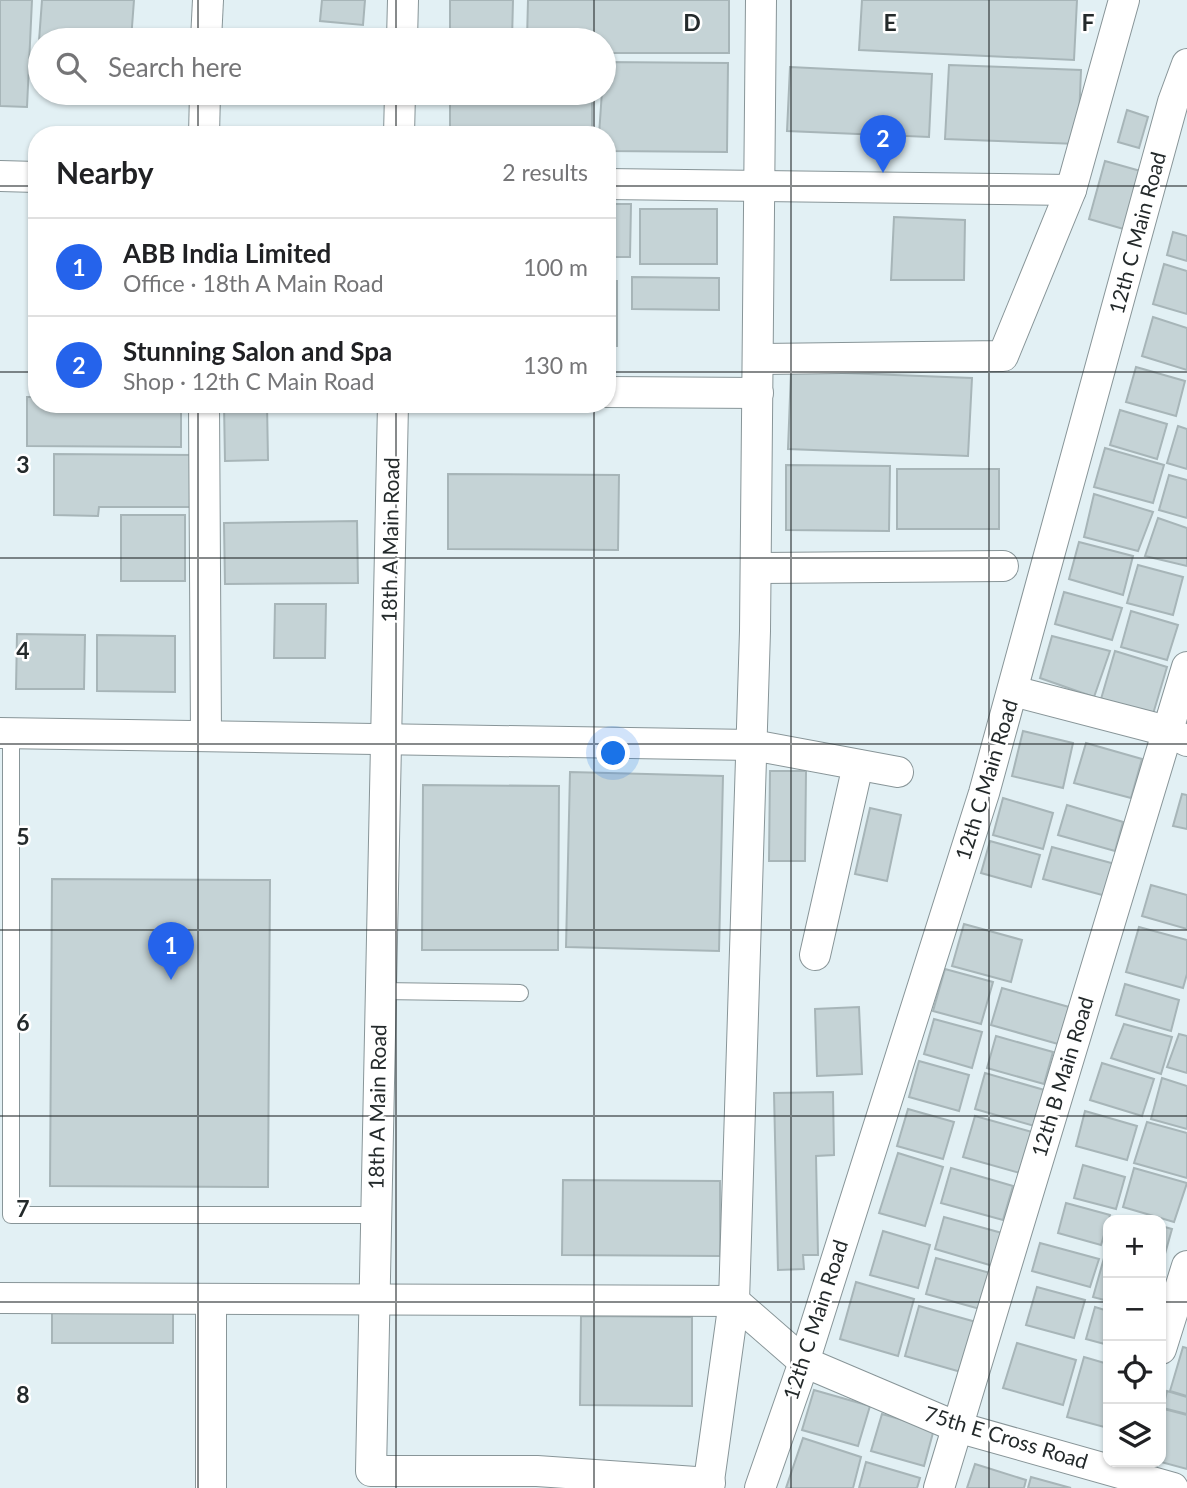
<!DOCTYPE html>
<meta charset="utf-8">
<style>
:root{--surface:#fff;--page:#f2f2f2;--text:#202124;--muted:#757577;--line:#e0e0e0;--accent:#2563eb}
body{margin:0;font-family:Lato,sans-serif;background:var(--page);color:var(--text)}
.controls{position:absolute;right:21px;bottom:21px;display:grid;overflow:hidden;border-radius:14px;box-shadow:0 2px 5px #0004}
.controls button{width:63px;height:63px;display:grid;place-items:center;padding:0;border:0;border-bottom:2px solid var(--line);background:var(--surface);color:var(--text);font:35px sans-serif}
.you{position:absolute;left:614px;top:754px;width:24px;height:24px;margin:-18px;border:5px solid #fff;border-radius:50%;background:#1a73e8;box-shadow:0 0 0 10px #1a73e833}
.badge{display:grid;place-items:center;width:46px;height:46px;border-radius:50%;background:var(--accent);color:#fff;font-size:23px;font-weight:700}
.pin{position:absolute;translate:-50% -58px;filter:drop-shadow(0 2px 4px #0008)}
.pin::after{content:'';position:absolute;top:37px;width:24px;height:21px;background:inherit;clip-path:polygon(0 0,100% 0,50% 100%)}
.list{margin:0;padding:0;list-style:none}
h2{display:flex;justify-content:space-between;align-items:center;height:91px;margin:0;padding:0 28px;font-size:30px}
h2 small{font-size:23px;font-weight:400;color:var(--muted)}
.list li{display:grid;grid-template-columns:46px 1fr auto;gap:21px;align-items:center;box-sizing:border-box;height:98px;padding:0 28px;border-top:2px solid var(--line)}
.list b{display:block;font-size:26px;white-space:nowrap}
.list p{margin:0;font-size:23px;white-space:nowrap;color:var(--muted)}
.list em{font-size:23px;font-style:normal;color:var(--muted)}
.icon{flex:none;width:38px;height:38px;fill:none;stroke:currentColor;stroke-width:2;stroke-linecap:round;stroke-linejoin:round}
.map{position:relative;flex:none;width:1187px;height:1488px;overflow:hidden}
.search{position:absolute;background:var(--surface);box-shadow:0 2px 5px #0004;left:28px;top:28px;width:588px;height:77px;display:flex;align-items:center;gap:18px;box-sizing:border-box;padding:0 24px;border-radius:38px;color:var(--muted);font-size:26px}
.panel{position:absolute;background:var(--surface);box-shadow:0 2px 5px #0004;left:28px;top:126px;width:588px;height:287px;border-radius:28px}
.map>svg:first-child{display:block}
.building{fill:#c5d3d6;stroke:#a7b5b8;stroke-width:2}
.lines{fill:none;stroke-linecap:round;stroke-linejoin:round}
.service-casing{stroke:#889598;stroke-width:18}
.minor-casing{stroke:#889598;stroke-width:32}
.service{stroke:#fff;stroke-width:16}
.minor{stroke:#fff;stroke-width:30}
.grid{fill:none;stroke:#242a2b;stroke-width:2;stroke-opacity:0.55}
.labels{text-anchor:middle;stroke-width:5;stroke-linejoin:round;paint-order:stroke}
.street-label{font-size:21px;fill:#242a2b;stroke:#fff}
.grid-label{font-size:23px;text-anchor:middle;font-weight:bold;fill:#242a2b;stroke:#fff;stroke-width:5;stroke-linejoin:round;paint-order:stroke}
</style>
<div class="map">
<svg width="1187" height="1488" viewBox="0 0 1187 1488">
<rect width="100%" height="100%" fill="#e2f0f4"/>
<g class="building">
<path d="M0,0H32L27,107L0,106Z"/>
<path d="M42,0H134L131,40L39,41Z"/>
<path d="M322,0H365L363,25L320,21Z"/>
<path d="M450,0H513L512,40H450Z"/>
<path d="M528,0H729V53H604V40H527Z"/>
<path d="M862,0H1077L1074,60L859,50Z"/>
<path d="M322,35L361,38V40H321Z"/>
<path d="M604,62L728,63L727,152L607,151V135H599Z"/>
<path d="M949,65L1081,70L1078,144L945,139Z"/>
<path d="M790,67L932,74L929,137L787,131Z"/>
<rect x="450" y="93" width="142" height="42"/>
<path d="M1127,110L1148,117L1139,148L1118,142Z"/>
<path d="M1105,161L1144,172L1127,230L1089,219Z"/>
<path d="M607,204H631L630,257H607Z"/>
<rect x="640" y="209" width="77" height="55"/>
<path d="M894,217L965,220L964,280H891Z"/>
<path d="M1173,232L1187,236V261L1167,255Z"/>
<path d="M1164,264L1187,271V314L1153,304Z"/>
<path d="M632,277L719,278V310L632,309Z"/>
<rect x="607" y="281" width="10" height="65"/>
<path d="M1153,317L1187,328V370L1142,356Z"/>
<path d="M1136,367L1185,381L1176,416L1126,402Z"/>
<path d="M791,371L972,378L968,456L788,449Z"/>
<path d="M27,397H37V404H181V447L27,446Z"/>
<path d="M224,404H267L268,460L225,461Z"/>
<path d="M1120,410L1167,424L1157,459L1110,445Z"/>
<path d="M1178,426L1187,429V469L1167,463Z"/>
<path d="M1105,448L1164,465L1153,503L1094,487Z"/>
<path d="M54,454L192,455V507H99L98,516L54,515Z"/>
<path d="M786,465L890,466L889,531L786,530Z"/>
<rect x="897" y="469" width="102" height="60"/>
<path d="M448,474L619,475L618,550L448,549Z"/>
<path d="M1169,475L1187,480V518L1159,510Z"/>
<path d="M1094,494L1153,512L1138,551L1084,537Z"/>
<rect x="121" y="515" width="64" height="66"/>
<path d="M1158,518L1187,528V566L1145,556Z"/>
<path d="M357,521L358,583L225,584L224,523Z"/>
<path d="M1079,542L1133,556L1123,595L1069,579Z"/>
<path d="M1138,565L1183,577L1173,615L1127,603Z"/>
<path d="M1064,592L1122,608L1112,640L1055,624Z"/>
<path d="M275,604H326L325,658H274Z"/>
<path d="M1131,611L1178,625L1167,660L1121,647Z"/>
<path d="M17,634L85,635L84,689H16Z"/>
<path d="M97,635L175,636V692L97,691Z"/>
<path d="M1052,636L1110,651L1094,697L1040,678Z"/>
<path d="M1115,651L1167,667L1153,714L1101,699Z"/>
<path d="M1023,731L1073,743L1063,788L1012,776Z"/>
<path d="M1086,743L1142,759L1131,798L1074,783Z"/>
<path d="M770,771H806L805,861H769Z"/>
<path d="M570,772L723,776L719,951L566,947Z"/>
<path d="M423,785L559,786L558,950H422Z"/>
<path d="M1182,794L1187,795V829L1173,826Z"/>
<path d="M1003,798L1053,813L1043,849L993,835Z"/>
<path d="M1067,805L1123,822L1115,851L1058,835Z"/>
<path d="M870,808L901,815L887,881L855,874Z"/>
<path d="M990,841L1040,855L1031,887L981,873Z"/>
<path d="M1052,847L1115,864L1106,896L1043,879Z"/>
<path d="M52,879L270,880L268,1187L50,1186Z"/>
<path d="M1151,885L1187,895V929L1142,916Z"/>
<path d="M964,924L1022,940L1011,982L952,966Z"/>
<path d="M1139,927L1187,940V974L1183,988L1126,972Z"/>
<path d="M945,969L993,982L981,1024L933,1011Z"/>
<path d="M1125,984L1179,1000L1171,1031L1116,1015Z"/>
<path d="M1002,988L1069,1007L1058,1044L991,1025Z"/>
<path d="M859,1007L862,1074L817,1076L815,1009Z"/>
<path d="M934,1019L982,1032L972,1068L924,1054Z"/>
<path d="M1124,1024L1172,1037L1161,1074L1111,1058Z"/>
<path d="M1179,1034L1187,1036V1073L1167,1067Z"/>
<path d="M996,1036L1053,1052L1044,1084L987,1068Z"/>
<path d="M919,1061L969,1075L959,1111L909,1097Z"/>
<path d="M1102,1063L1154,1079L1142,1116L1090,1100Z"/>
<path d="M985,1073L1048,1091L1038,1127L975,1109Z"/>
<path d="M1162,1078L1187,1086V1129L1151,1119Z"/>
<path d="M833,1092L834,1155L816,1156L818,1255H803L804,1269L778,1270L774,1093Z"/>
<path d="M908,1109L954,1122L943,1159L897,1146Z"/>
<path d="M1085,1111L1137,1126L1127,1160L1076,1146Z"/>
<path d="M975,1116L1032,1132L1020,1173L963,1157Z"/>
<path d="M1147,1122L1187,1133V1178L1134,1163Z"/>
<path d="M898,1153L943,1167L925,1226L879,1213Z"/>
<path d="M1083,1165L1125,1177L1116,1209L1074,1198Z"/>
<path d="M951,1168L1013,1186L1003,1220L941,1203Z"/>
<path d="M1134,1168L1187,1183L1174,1222L1123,1207Z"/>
<path d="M563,1180L720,1181V1256L562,1255Z"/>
<path d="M1066,1203L1110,1215L1101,1245L1058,1233Z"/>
<path d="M944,1217L1002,1233L993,1266L935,1249Z"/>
<path d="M1161,1226L1172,1229L1163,1261L1161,1260Z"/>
<path d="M883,1231L930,1245L918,1288L870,1275Z"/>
<path d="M1040,1243L1099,1259L1090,1287L1032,1271Z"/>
<path d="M936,1258L990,1273L980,1309L926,1294Z"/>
<path d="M1104,1258L1108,1259V1301L1093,1297Z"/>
<path d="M856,1282L914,1299L898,1356L840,1339Z"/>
<path d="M1037,1287L1085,1300L1074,1338L1026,1325Z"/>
<path d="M919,1306L976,1322L961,1372L905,1356Z"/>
<path d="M1095,1307L1108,1311V1345L1086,1339Z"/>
<rect x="52" y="1308" width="121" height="35"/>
<path d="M581,1316L692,1317V1406L580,1405Z"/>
<path d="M1017,1343L1076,1360L1063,1405L1003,1388Z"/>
<path d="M1183,1347L1187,1348V1396L1170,1391Z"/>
<path d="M1084,1357L1108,1364V1428L1067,1417Z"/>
<path d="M814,1390L870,1406L858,1446L802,1430Z"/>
<path d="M1167,1391L1187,1397V1414L1163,1408Z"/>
<path d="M1164,1409L1187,1415V1469L1161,1462V1420Z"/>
<path d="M882,1414L934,1429L924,1466L871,1451Z"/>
<path d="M803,1438L861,1457L853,1488H786Z"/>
<path d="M866,1462L920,1478L917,1488H859Z"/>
<path d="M975,1464L1026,1480L1024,1488H967Z"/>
<path d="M1031,1477L1071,1488H1028Z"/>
</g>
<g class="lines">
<g class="service-casing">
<g id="service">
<path d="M11,734V1215H376"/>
<path d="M381,991L520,993"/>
</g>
</g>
<g class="minor-casing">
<g id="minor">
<path d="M206,40L208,0"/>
<path d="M402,40L403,0"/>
<path d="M204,135L205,93"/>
<path d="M399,135L400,93"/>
<path d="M0,176L37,177"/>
<path d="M607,184L1071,190L1124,0"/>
<path d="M758,359L1003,356L1071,190"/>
<path d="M607,392L758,393"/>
<path d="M204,404L206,734"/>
<path d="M393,404L371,1471H537L710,1483"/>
<path d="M756,568L1003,566"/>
<path d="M1013,691L1167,731L1187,741"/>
<path d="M0,733L752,745L898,772"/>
<path d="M815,955L858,765"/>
<path d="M0,1298L734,1301L804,1362L957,1427L1173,1488"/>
<path d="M211,1299V1488"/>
<path d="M1161,1349L1187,1266"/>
<path d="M708,1488L734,1301L755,631L761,0"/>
<path d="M760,1488L804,1362L984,793L1173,102L1187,64"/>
<path d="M939,1488L1187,667"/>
</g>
</g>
<use href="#service" class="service"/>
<use href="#minor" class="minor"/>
</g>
<path class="grid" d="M198,0V40M396,0V40M594,0V40M791,0V1488M989,0V1488M198,93V135M396,93V135M594,93V135M0,186H37M607,186H1187M0,372H37M607,372H1187M198,404V1488M396,404V1488M594,404V1488M0,558H1187M0,744H1187M0,930H1187M0,1116H1187M0,1302H1108M1161,1302H1187"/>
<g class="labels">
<g class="street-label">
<text transform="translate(1138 233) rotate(-75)" y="7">12th C Main Road</text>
<text transform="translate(391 540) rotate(-89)" y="7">18th A Main Road</text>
<text transform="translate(987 780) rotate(-73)" y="7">12th C Main Road</text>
<text transform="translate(1063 1077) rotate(-73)" y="7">12th B Main Road</text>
<text transform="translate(378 1107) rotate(-89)" y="7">18th A Main Road</text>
<text transform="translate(816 1320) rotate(-72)" y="7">12th C Main Road</text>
<text transform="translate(1006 1438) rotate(17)" y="7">75th E Cross Road</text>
</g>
</g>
<g class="grid-label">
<text x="692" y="31">D</text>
<text x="890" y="31">E</text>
<text x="1088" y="31">F</text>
<text x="23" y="473">3</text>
<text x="23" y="659">4</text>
<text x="23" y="845">5</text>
<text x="23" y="1031">6</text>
<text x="23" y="1217">7</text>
<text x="23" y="1403">8</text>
</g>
</svg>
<div class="controls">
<button>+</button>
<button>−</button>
<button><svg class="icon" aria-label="locate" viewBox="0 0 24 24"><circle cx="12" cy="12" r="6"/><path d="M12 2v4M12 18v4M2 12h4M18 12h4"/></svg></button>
<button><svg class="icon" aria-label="layers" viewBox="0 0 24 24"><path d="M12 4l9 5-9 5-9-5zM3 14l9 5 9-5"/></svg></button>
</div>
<div class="you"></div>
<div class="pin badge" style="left:171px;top:980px">1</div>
<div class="pin badge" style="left:883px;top:173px">2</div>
<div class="search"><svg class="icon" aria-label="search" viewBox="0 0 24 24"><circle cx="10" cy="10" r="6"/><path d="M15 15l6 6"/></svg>Search here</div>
<section class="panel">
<h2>Nearby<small>2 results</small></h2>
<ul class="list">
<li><span class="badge">1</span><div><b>ABB India Limited</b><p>Office · 18th A Main Road</p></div><em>100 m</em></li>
<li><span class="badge">2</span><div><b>Stunning Salon and Spa</b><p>Shop · 12th C Main Road</p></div><em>130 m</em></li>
</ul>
</section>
</div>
